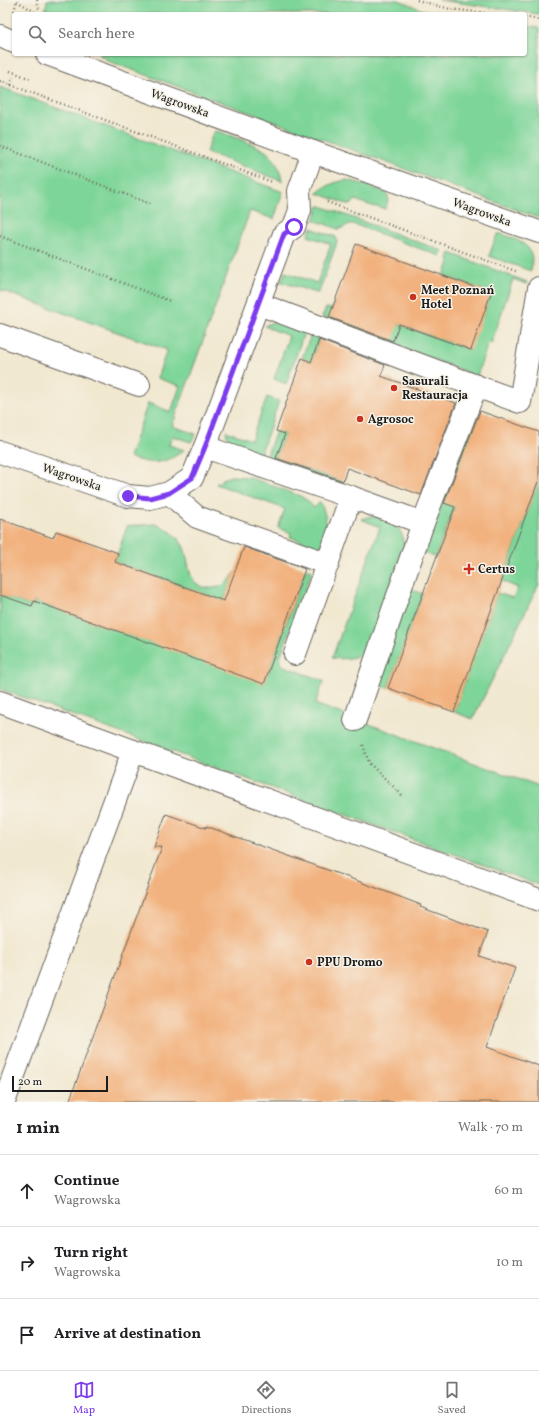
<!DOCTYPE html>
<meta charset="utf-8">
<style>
:root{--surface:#fff;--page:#f2f2f2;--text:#202124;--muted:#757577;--line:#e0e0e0;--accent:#7c3aed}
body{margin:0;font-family:Vollkorn,serif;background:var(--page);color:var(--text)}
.scale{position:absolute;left:12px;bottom:10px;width:96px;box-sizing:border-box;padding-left:4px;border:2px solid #1c1c1c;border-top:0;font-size:11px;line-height:14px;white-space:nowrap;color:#1c1c1c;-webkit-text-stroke:3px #f7f3e8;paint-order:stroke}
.stop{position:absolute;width:12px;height:12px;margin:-9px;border:3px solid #7c3aed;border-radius:50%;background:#fff}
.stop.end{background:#7c3aed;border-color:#fff;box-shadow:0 1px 4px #0008}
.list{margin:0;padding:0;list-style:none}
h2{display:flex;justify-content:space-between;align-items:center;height:52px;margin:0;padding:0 16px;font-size:17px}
h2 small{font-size:13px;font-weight:400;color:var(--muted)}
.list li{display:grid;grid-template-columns:26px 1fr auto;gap:12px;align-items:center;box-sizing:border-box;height:72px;padding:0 16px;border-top:1px solid var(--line)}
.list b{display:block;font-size:15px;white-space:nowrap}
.list p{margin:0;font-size:13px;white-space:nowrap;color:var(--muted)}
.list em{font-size:13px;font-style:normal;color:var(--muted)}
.icon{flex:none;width:22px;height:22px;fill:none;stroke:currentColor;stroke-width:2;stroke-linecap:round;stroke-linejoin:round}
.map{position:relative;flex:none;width:539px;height:1102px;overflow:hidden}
.search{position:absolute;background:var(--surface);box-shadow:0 1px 3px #0004;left:12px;right:12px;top:12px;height:44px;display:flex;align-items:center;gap:10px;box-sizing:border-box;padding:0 14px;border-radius:4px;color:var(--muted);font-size:15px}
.sheet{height:268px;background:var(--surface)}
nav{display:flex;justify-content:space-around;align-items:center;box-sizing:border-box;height:56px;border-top:1px solid var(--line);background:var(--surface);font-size:11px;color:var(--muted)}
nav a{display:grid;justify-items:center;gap:2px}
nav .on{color:var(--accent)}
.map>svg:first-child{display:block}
.green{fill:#7ed599;stroke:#4d785a}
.building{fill:#f2b27f}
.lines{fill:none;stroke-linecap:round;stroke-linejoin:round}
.minor-casing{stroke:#67635b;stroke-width:24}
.path{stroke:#67635b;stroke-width:2.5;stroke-dasharray:1 3;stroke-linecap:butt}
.minor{stroke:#fff;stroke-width:22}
.route{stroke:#7c3aed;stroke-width:5}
.poi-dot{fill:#c8321e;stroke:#f7f3e8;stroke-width:1.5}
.labels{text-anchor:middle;stroke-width:3;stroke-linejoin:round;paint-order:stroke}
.street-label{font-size:12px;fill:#1c1c1c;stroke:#f7f3e8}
.poi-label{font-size:12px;font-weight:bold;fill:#1c1c1c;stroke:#f7f3e8;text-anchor:start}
</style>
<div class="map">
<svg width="539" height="1102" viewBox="0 0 539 1102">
<rect width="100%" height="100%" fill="#f7f3e8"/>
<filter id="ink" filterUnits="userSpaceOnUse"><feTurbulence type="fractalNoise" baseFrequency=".025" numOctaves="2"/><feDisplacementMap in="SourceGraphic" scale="8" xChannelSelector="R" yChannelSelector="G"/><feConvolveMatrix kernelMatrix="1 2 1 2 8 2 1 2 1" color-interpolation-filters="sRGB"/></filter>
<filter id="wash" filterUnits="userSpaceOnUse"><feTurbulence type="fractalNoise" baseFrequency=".012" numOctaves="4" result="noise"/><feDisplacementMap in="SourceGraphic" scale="16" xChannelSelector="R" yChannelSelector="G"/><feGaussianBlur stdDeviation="0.9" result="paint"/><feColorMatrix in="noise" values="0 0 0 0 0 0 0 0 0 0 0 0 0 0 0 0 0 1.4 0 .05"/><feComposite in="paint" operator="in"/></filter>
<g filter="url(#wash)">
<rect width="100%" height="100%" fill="#f1e8d0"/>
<g class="green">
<path d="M47,0H399L420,9L438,14H45Z"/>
<path d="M439,0H539V14Z"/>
<path d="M525,26L539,28V218L108,61L98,54H525Z"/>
<path d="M0,87L283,192L274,219L250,211L172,426L196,434L191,442L172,436L169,445L184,450C165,465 150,465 129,457L148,403L171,412L180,386L157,378L167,350L0,290Z"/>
<path d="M215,131C223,132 231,136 239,139C263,148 277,153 282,181L206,152L213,133Z"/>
<path d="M347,180L359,183L385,192C390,197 388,202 385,209L377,206L375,207L355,200L351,205L347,204L317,193C327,185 335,182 347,180Z"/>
<path d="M319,206H321L442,251L440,256L353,224C347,223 344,229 338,229L314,220Z"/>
<path d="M311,228L336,237L337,242L319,292L317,293L281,282L285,272L317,283L331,244L308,236Z"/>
<path d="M498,234H501C522,241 536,246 531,271L489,256L496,237Z"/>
<path d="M450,253L527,282L526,284L513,279L491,344L488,343L477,376L322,317L326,308L332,309L335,301L470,350L491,293L444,276L450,260L448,259Z"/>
<path d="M277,322L305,330L286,384L274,379L289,336L264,326L270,323Z"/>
<path d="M312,332L319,338L311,362L302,358Z"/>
<path d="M267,397L279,401L260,455C246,450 227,448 226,431L251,440Z"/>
<path d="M482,414H489L436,557L424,553L472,421L476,416Z"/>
<path d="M276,431L285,434L276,458L342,482L341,485L266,457Z"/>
<path d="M231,476L249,477L300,496L307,500L314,508L320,502C329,520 327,530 321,548L290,537L291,533L278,528L285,509L216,484L223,479Z"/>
<path d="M539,479V584L473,719L454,712L497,593L513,598L518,588L502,581Z"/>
<path d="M368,517C380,516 396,521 401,533C403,536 403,541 404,545L373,642C360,658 352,660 332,658L380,527L361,519Z"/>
<path d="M155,524C165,527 176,534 182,544C192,560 183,588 212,588C223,588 230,581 236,571L224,601L115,562L127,526Z"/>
<path d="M306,569L312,571L280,657V662L284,666L324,681L315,704L539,787V885L0,689V595L32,606L34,601L264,683Z"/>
<path d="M410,589L423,594L388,688L382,686L378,682Z"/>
</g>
<g id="blocks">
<g class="building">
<path d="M356,244L491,293L471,350L399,324L393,341L329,317Z"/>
<path d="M319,340L385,365L381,376L456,403L421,495L347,468L343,481L276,458L285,434L276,431L302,358L311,362Z"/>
<path d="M480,411L539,432V479L454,712L388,688L455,507L444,503Z"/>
<path d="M0,519L53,538L56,531L105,548L118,553L115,562L224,601L244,547L305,569L264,684L34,601L32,606L0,595Z"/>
<path d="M166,814L206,828V826L358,881L421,905L420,907L488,932L479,956L515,968L487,1047L539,1066V1102H69L162,847H154Z"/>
</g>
</g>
</g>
<g filter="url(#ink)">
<use href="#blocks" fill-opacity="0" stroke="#67635b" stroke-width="1"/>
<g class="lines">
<g class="minor-casing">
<g id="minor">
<path d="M0,36L14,42"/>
<path d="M47,54L313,152L539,232"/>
<path d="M259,304L476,386"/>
<path d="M0,335L139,385"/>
<path d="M205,447L351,497L295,654"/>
<path d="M0,452L128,496L150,498L169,493L192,478L205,447L284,234L294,227L300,210L299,191L313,152"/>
<path d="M169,493L197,517L328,564"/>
<path d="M351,497L423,523"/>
<path d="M0,702L539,900"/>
<path d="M355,720L423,523L476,386L520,402L539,288"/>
<path d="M4,1102L133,751"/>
</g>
</g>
<g class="path">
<path d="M37,0L39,9"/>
<path d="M417,0L450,9L494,14"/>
<path d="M17,1L38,14"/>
<path d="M14,11L17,0"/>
<path d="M525,17L539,20"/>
<path d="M10,71L31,79"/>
<path d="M0,81L272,182"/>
<path d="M11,85L13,77"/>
<path d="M0,146L153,205"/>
<path d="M327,202L518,272"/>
<path d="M0,236L170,301"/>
<path d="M363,745L369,763L403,796"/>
</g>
<use href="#minor" class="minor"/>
</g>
</g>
<g class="lines" filter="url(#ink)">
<path class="route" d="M128,496L150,498L169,493L192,478L205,447L284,234L294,227"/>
</g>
<g class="poi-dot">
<circle cx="413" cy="297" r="4"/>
<circle cx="394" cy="388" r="4"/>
<circle cx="360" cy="419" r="4"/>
<path d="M467 563h4v4h4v4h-4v4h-4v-4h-4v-4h4z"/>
<circle cx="309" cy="962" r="4"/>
</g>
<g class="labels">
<g class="street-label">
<text transform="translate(180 103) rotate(20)" y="4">Wagrowska</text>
<text transform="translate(482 212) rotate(20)" y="4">Wagrowska</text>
<text transform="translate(72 477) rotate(19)" y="4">Wagrowska</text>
</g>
<g class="poi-label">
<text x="421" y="294">Meet Poznań<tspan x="421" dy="14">Hotel</tspan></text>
<text x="402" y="385">Sasurali<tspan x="402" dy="14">Restauracja</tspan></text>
<text x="368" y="423">Agrosoc</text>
<text x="478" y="573">Certus</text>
<text x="317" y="966">PPU Dromo</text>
</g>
</g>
</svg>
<div class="scale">20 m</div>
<div class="stop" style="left:294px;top:227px"></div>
<div class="stop end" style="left:128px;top:496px"></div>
<div class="search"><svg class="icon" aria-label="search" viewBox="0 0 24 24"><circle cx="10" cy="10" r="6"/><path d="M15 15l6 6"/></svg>Search here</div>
</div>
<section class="sheet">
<h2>1 min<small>Walk · 70 m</small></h2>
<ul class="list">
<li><svg class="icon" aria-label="ahead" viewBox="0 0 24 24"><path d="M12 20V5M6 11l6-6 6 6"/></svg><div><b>Continue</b><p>Wagrowska</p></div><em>60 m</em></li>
<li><svg class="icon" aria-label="right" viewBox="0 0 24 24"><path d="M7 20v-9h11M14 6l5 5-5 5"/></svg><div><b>Turn right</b><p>Wagrowska</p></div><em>10 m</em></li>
<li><svg class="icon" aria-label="arrive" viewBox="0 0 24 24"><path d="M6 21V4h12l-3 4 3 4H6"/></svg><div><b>Arrive at destination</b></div></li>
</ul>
</section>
<nav>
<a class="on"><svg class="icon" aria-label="map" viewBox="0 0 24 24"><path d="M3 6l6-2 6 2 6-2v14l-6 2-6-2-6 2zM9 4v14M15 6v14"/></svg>Map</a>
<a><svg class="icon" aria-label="directions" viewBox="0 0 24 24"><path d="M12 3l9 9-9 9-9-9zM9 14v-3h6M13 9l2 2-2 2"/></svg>Directions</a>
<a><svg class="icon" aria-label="saved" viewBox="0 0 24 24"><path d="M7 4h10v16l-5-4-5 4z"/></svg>Saved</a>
</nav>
